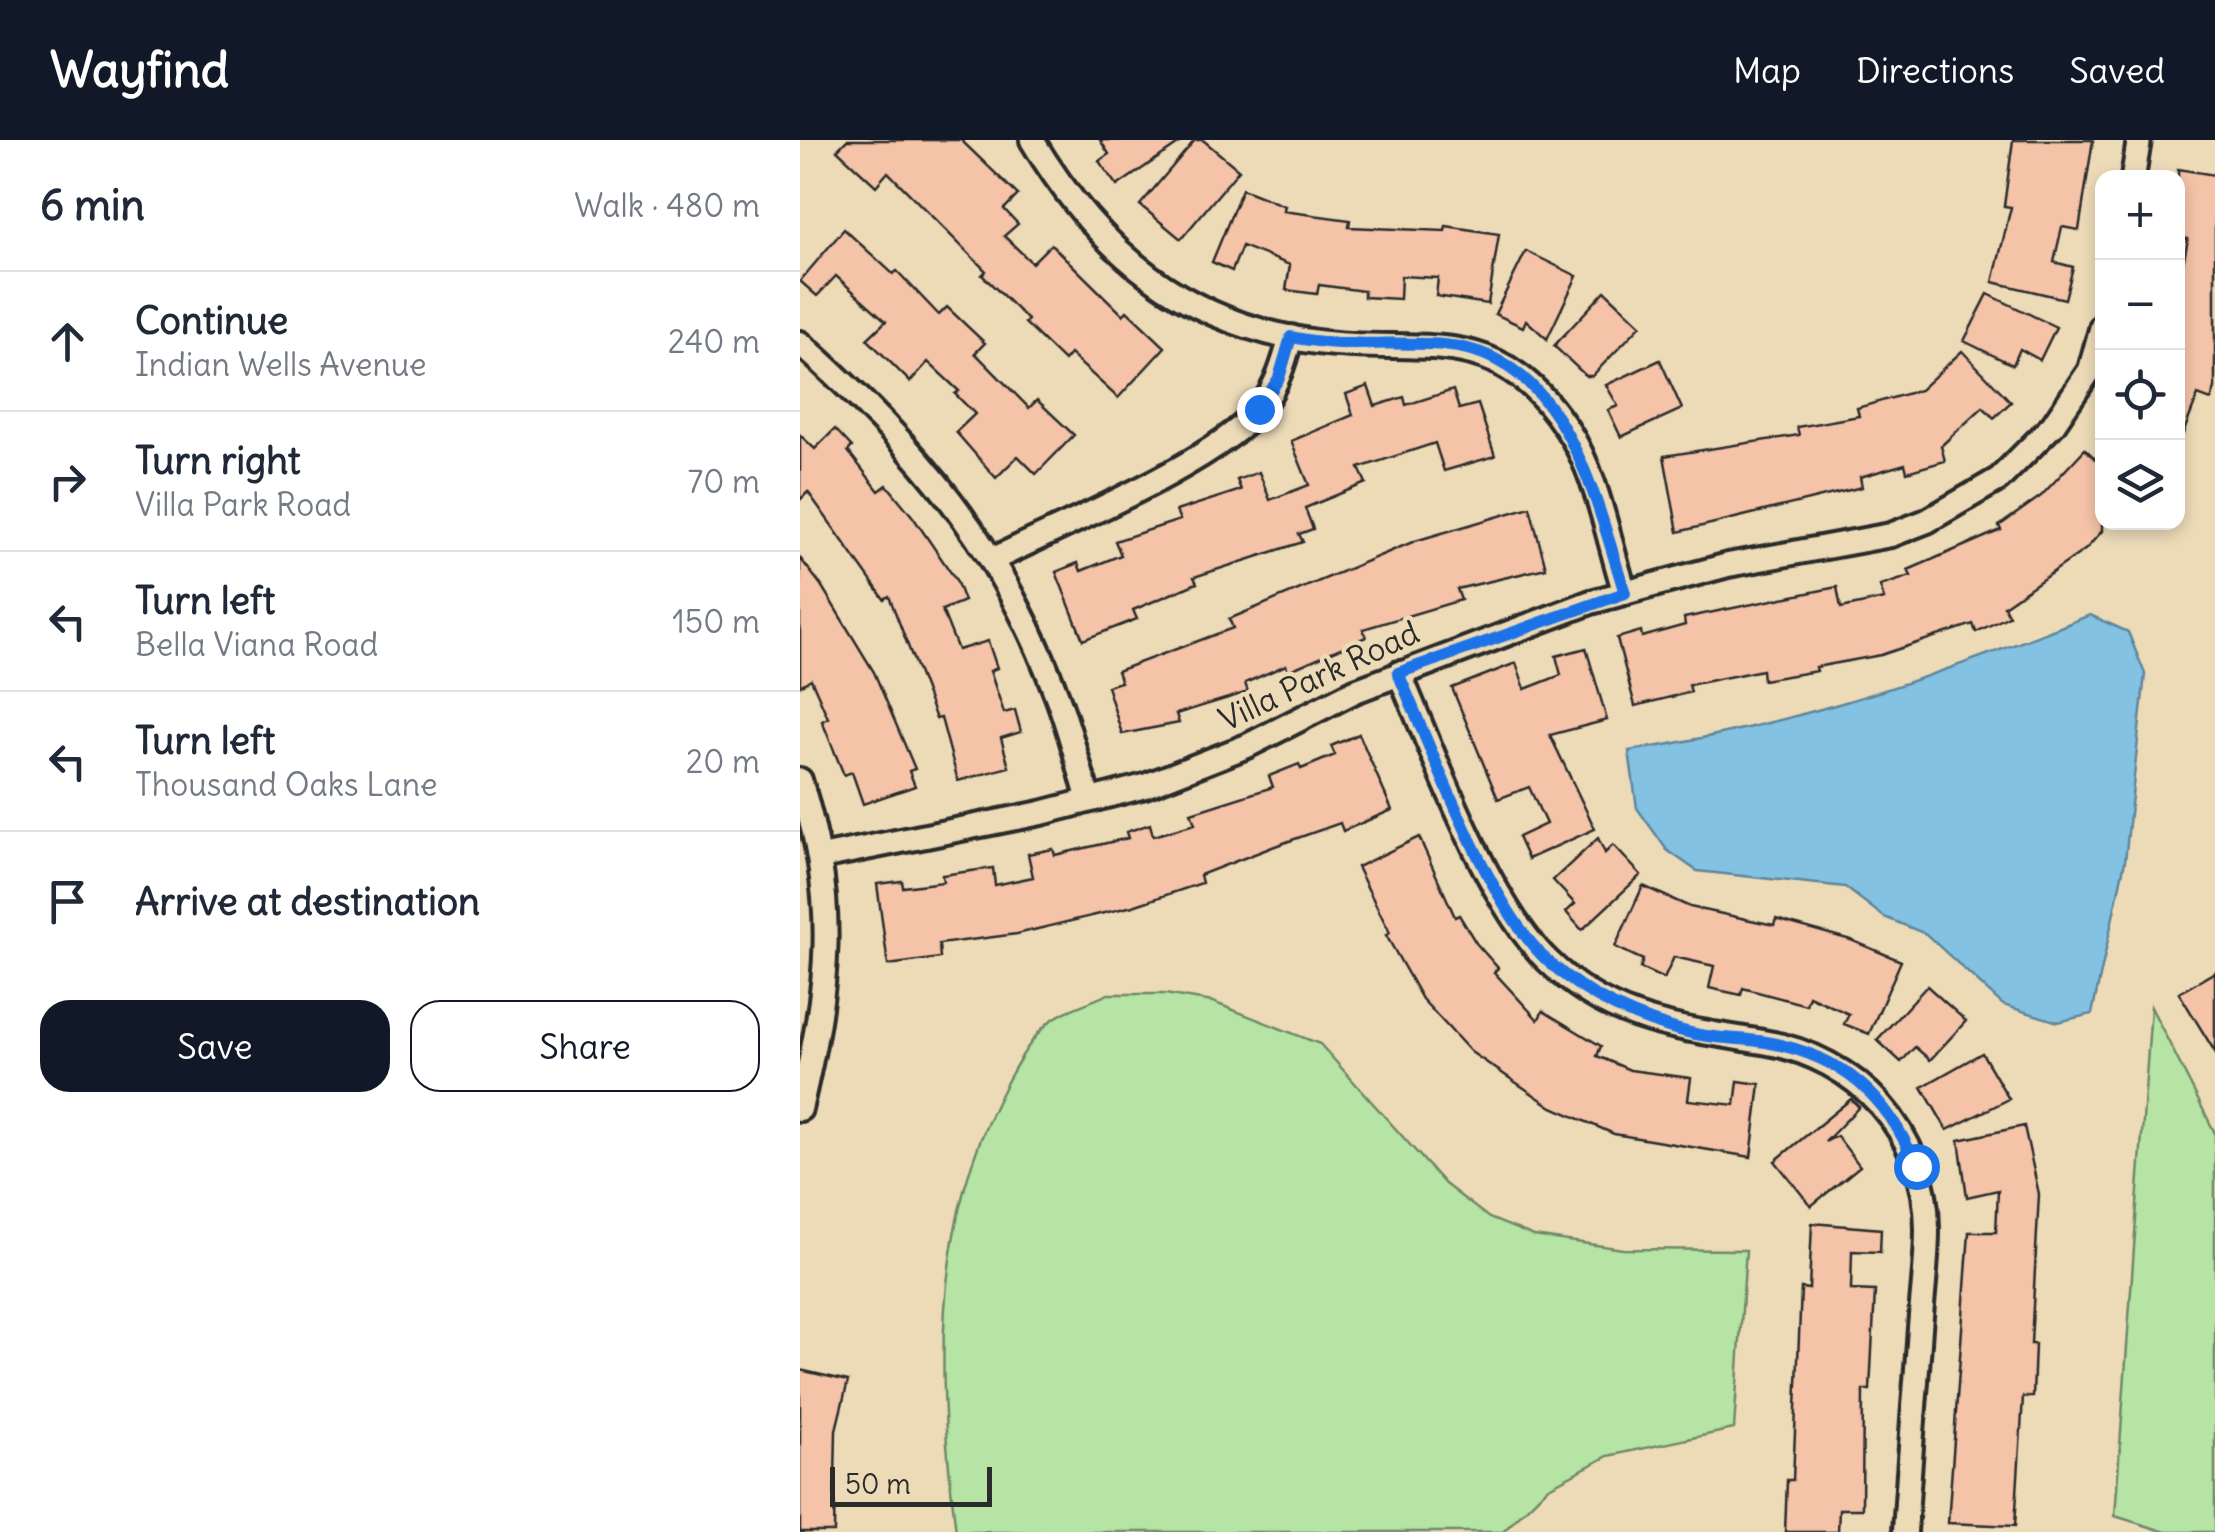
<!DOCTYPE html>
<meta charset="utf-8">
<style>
:root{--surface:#fff;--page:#f6f6f7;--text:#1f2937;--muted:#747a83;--line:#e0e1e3;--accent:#111827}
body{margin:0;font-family:Delius,sans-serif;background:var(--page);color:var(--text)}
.controls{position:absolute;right:30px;top:30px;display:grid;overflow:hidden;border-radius:20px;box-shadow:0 5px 15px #0003}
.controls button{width:90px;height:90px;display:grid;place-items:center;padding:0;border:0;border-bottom:2px solid var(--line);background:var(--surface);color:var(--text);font:50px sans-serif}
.scale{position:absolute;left:30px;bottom:25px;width:162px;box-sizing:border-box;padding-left:10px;border:5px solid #2b2b2b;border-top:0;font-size:28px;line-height:35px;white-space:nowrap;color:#2b2b2b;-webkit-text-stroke:8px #eddbb8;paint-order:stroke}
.stop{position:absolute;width:30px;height:30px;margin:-22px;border:8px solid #1a73e8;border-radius:50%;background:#fff}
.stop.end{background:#1a73e8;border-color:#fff;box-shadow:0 2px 10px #0008}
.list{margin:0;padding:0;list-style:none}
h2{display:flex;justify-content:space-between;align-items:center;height:130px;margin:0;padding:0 40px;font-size:42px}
h2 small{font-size:32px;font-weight:400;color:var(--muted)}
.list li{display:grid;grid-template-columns:65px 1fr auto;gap:30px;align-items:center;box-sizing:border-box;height:140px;padding:0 40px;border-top:2px solid var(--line)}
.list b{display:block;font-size:38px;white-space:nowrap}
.list p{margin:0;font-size:32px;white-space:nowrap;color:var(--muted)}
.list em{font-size:32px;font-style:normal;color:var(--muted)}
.actions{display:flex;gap:20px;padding:30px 40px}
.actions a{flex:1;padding:22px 0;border:2px solid var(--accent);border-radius:30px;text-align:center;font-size:35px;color:var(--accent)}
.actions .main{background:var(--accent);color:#fff}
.icon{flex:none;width:55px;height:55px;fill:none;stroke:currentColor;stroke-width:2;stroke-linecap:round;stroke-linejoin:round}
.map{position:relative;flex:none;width:1415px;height:1392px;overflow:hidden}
header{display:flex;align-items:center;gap:60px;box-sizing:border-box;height:140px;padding:0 50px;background:var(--accent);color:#fff}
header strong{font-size:48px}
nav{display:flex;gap:55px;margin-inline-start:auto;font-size:35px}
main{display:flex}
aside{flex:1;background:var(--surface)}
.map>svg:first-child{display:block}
.green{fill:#b5e4a4;stroke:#708868;stroke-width:2.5}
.water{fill:#83c2e3;stroke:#608699;stroke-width:2.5}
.building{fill:#f4c3a8;stroke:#2b2b2b;stroke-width:2.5}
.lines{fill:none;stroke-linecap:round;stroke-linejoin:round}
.minor-casing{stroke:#2b2b2b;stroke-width:30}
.minor{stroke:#eddbb8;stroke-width:22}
.route{stroke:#1a73e8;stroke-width:12}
.labels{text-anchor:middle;stroke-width:9;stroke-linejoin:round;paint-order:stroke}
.street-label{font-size:32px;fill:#2b2b2b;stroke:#eddbb8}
</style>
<header>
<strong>Wayfind</strong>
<nav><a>Map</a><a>Directions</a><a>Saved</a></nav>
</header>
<main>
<aside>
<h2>6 min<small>Walk · 480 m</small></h2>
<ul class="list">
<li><svg class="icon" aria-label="ahead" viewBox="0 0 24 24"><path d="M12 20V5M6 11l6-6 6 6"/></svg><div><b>Continue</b><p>Indian Wells Avenue</p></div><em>240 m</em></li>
<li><svg class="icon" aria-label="right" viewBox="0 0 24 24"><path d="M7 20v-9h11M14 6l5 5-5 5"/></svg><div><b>Turn right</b><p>Villa Park Road</p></div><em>70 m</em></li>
<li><svg class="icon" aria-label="left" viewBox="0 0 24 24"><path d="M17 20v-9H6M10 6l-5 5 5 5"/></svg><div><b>Turn left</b><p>Bella Viana Road</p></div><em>150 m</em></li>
<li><svg class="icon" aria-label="left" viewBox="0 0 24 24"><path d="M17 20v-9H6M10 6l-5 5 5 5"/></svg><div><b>Turn left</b><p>Thousand Oaks Lane</p></div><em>20 m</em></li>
<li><svg class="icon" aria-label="arrive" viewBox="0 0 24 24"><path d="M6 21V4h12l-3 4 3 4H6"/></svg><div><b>Arrive at destination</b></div></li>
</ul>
<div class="actions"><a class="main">Save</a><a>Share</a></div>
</aside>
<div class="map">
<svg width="1415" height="1392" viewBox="0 0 1415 1392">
<rect width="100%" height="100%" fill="#eddbb8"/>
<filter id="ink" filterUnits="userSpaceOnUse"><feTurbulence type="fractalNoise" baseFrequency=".01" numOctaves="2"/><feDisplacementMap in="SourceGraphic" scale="20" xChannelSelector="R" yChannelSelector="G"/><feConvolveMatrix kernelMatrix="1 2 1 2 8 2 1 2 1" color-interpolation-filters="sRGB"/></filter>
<g filter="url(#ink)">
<g class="green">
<path d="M308,854H365L413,862L520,904L645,1044L689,1078L734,1096L823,1109L946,1110L934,1289L808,1316L747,1348L703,1392H156C138,1243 130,1098 198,960C210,935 226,904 247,884C262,870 290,863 308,854Z"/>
<path d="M1351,867L1415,993V1392H1366L1315,1376Z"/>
</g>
<path class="water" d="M1290,475L1328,492L1345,534L1325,721L1292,874L1258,882L1203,865L1126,794L1084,777L1045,747L897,731L867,710L837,668L829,611C988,587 1142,535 1290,475Z"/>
<g class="building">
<path d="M47,0H161L218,55L204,69L218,84L204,96L232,123L251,104L323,175L327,171L365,207L318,258L270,214L264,221L225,183L228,180L182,135L186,131L88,32L76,46L37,10Z"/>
<path d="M300,0H384L317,46L299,21L309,14Z"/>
<path d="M395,0H403L439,30L381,99L340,65Z"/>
<path d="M1213,0H1293L1279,90L1262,87L1254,122L1273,127L1265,159L1193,142L1211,67L1204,66Z"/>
<path d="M1378,29L1415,35V249L1411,260L1398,255L1379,304L1378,133L1381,134L1388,99L1378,97Z"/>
<path d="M442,49L485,66L483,71L550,80L549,87L645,91L646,86L699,94L688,164L636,156L638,138L601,136L600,159L564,157V151L519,145L517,154L486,150L490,125L442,106L432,131L412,122Z"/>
<path d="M44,89L93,134L97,131L139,175L147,167L185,203L175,213L229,268L237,260L274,295L236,334L218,316L196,338L156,292L175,274L155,254L159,251L128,222L110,242L67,199L86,181L36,136L17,156L0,141Z"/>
<path d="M726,111L777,136L747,199L726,180L723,187L695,174Z"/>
<path d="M805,151L841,185L792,236H786L754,206Z"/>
<path d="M1188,154L1256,187L1240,220L1220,209L1213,225L1164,201Z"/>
<path d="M1162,211L1211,262L1194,278L1183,267L1141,306L1145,321L1107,332L1105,324L1060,337L1062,347L878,392L864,316L999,295L997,287L1059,276L1057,268L1120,250Z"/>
<path d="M860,220L882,269L821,297L808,270L818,266L806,245Z"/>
<path d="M568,246L575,266L604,257L606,265L653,250L659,269L678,264L695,316L644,331L635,303L559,328L566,343L505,368L513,389L499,394L503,402L394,437L397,443L333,470L337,479L283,500L256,432L278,423L281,431L321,415L315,401L380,380L376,371L441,350L437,340L459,332L470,360L509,345L491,301L553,275L546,254Z"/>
<path d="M35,289L52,307L48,311L79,351L87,345L113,377L156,440L164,461L142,470L158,510L188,501L197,528L190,531L204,573L215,570L221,592L201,598L209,627L158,641L141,578L136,579L89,456L84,459L8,352L0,360V295L15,309Z"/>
<path d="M1285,309L1302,325V391L1286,409L1204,466L1209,476L1176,492L1173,484L1081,515L1016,527L1017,531L963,540L962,530L889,545L891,552L835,566L817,498L841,491L842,497L885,485L884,478L1037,447L1041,468L1084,459L1080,446L1111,436L1108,430L1201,390L1199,386L1241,356Z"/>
<path d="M730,367L746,428L657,449L661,460L563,489L566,497L488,531L486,525L445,543L448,552L376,574L379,583L322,594L307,546L321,542L317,531L433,488L429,479L615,401Z"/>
<path d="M0,418L21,445L74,532L115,629L109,631L115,646L63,664L52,632L44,635L22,581L28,578L11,539L0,546Z"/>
<path d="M786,508L807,580L750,595L795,689L728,719L718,697L746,684L729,647L698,659L652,548L716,523L725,549L761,535L756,516Z"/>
<path d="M559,594L592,670L543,691L540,683L475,706L400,735L402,743L333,766L217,794L139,804L140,818L88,825L77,744L102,741L103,747L143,742L142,735L193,728L195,745L233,737L228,714L253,709L255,715L328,698L326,692L350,684L353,696L395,684L391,673L473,647L469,636L499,624L501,629L535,615L531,606Z"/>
<path d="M619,697L655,777L659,775L676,803L698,828L694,832L738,880L743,871L801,906L797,916L830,930L891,938L888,960L935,965L938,941L960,944L951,1017L814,994L752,967L671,912L622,859L586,795L590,793L557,727Z"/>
<path d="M798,698L805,713L813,705L841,735L782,790L766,772L775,764L753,740Z"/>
<path d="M843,746L890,767L974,785L976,779L1051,800L1101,821L1069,894L1044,884L1049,874L1009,856L1006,865L943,848L941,855L909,848L914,826L874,817L864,839L840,828L843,820L815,807Z"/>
<path d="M1415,832V912L1379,853Z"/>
<path d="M1127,846L1166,881L1130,920L1115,907L1101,922L1077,900Z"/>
<path d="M1182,913L1209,959L1147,990L1122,947Z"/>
<path d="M1051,959L1059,967L1025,1002L1037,996L1060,1026L1011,1066L975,1021Z"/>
<path d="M1224,986L1239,1054L1231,1204H1235L1233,1257H1223L1215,1386L1148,1383L1169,1092H1196L1198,1050L1167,1057L1159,1000Z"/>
<path d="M1012,1083L1081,1089L1080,1112L1052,1111L1051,1150L1075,1151L1070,1250H1063L1062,1369H1039L1038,1392H985L987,1340H993L1001,1148L1009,1149Z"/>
<path d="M0,1230L48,1241L36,1290L34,1392H0Z"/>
</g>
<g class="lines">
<g class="minor-casing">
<g id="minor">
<path d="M232,0C299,112 383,184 517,202C623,216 695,179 767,289C798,335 808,401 825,453"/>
<path d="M1333,38L1339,0"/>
<path d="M0,203C115,305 201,405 255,551C269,586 278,624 289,660"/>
<path d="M192,420C260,386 418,322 461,267C477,246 484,222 491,197"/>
<path d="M599,533C634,613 687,763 748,821C812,884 881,888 963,902C1057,917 1127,992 1127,1089C1127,1127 1121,1165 1119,1203C1114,1266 1109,1329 1105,1392"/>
<path d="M0,640C39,764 29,845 0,969"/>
<path d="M21,717L241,673L345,646L447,606L555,551L791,462L928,425L1091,395L1127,381L1199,339L1253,285L1290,230L1302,186"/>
</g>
</g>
<use href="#minor" class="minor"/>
</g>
</g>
<g class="lines" filter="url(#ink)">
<path class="route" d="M459,269L479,238L491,197C542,208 592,201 643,205C766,214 795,359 825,453L598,533C632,609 689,769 749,822C788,858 840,881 891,893C915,899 941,898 966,902C1042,916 1088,955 1116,1026"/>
</g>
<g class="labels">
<g class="street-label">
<text transform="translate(519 536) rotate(-25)" y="11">Villa Park Road</text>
</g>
</g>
</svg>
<div class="controls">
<button>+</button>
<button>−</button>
<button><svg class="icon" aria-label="locate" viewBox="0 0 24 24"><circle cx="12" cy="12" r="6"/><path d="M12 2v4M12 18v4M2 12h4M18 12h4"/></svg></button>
<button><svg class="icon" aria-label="layers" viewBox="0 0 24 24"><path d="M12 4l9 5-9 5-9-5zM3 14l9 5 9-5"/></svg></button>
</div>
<div class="scale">50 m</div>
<div class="stop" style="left:1116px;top:1026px"></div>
<div class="stop end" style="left:459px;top:269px"></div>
</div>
</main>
